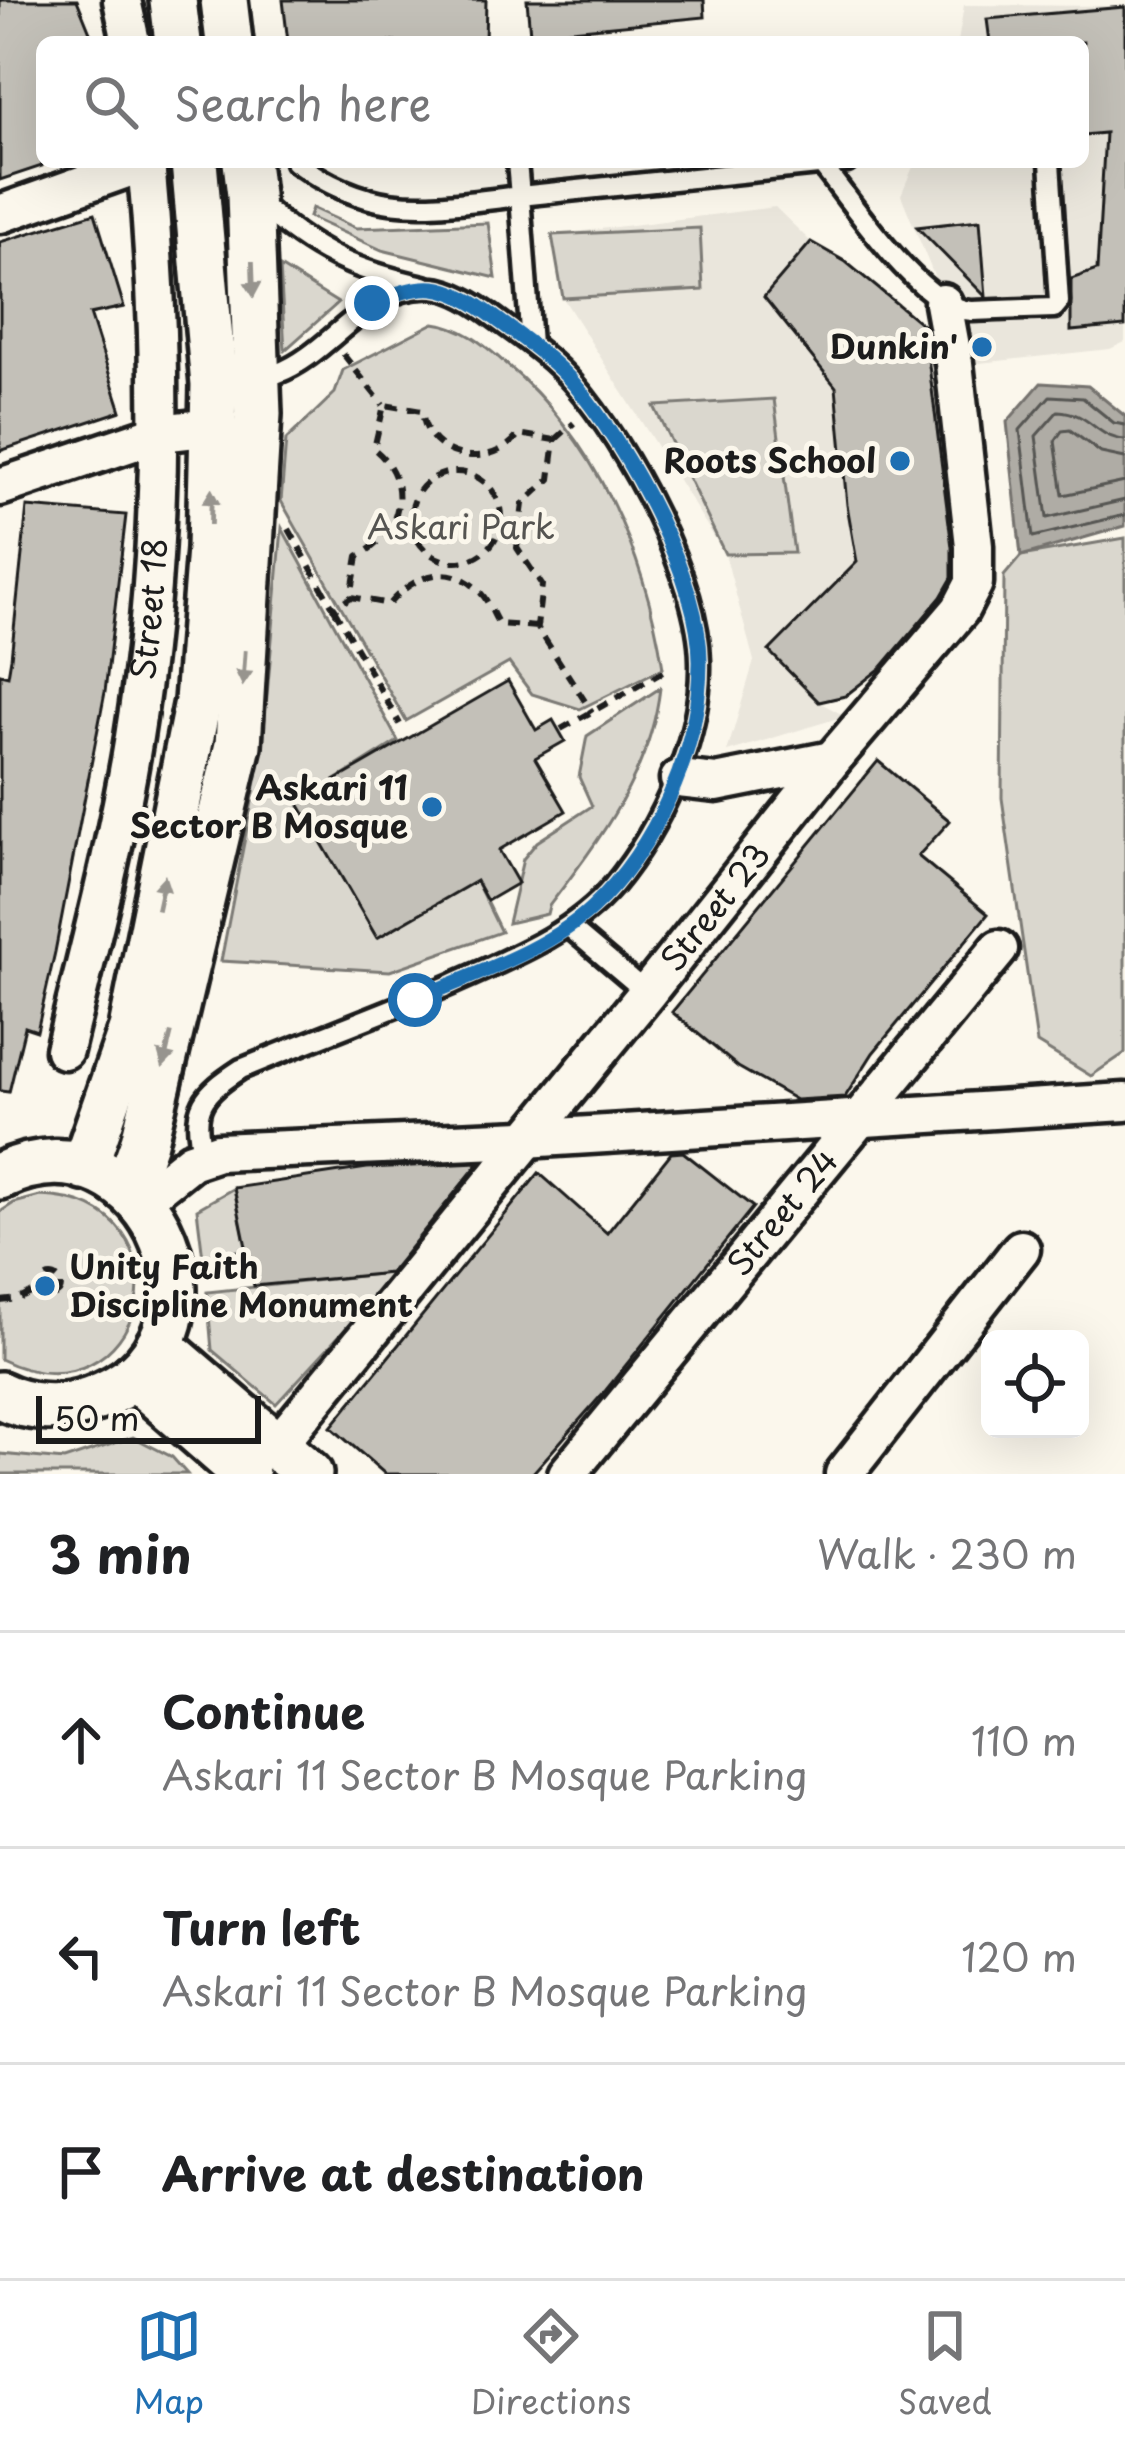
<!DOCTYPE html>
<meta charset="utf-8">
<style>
:root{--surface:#fff;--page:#f6f6f6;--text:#202124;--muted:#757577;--line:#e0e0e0;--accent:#1f6fb2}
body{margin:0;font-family:"Playpen Sans",sans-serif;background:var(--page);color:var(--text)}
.controls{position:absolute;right:36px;bottom:36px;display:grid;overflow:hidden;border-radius:18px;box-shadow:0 12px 48px #0002}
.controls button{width:108px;height:108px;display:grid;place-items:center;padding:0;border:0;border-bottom:3px solid var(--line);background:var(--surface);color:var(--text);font:60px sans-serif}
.scale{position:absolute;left:36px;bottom:30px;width:225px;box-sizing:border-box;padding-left:12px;border:6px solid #1c1c1c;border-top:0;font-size:33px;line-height:42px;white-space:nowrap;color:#1c1c1c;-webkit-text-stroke:9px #fbf7ec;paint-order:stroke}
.stop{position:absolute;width:36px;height:36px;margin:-27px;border:9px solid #1f6fb2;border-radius:50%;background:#fff}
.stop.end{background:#1f6fb2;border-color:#fff;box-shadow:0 3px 12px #0008}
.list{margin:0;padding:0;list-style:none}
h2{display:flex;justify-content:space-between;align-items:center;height:156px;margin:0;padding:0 48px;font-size:51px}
h2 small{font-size:39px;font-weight:400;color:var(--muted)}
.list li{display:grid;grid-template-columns:78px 1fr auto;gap:36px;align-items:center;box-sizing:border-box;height:216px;padding:0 48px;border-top:3px solid var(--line)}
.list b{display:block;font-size:45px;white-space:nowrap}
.list p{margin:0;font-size:39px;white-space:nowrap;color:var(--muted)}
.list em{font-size:39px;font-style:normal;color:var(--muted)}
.icon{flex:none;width:66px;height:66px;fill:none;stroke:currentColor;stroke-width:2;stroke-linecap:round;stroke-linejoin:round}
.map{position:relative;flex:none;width:1125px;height:1474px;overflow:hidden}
.search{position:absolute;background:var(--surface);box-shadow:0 12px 48px #0002;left:36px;right:36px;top:36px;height:132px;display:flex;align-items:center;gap:30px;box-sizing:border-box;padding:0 42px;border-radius:18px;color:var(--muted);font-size:45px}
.sheet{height:804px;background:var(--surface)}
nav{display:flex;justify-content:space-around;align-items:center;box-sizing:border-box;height:168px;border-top:3px solid var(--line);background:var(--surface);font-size:33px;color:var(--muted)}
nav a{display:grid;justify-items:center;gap:6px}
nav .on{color:var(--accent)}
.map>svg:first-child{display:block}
.built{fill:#eae6dc}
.green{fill:#dad7ce;stroke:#7b7a75;stroke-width:3}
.water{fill:#afaca5;stroke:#74726e;stroke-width:3}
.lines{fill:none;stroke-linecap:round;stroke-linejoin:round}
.shore{stroke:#575653;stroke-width:3}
.building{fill:#c3c0b8;stroke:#1c1c1c;stroke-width:3}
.service-casing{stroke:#1c1c1c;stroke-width:27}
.minor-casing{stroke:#1c1c1c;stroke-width:45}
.tertiary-casing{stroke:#1c1c1c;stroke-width:54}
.path{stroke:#1c1c1c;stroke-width:6;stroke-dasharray:12 9;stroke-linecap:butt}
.service{stroke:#fbf7ec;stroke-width:18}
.minor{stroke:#fbf7ec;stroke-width:36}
.tertiary{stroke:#fbf7ec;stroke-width:45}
.oneway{fill:#97948e}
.route{stroke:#1f6fb2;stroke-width:15}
.poi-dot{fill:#1f6fb2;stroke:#fbf7ec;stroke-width:4.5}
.labels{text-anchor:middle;stroke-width:10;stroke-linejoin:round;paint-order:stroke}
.poi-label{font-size:33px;font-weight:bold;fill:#1c1c1c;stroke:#fbf7ec;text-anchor:end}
.park-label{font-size:33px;fill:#555451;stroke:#fbf7ec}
.street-label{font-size:33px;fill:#1c1c1c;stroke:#fbf7ec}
</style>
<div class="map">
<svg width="1125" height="1474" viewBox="0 0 1125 1474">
<rect width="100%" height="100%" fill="#fbf7ec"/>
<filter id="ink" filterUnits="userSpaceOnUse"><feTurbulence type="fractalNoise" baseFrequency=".00833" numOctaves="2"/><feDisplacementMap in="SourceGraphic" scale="24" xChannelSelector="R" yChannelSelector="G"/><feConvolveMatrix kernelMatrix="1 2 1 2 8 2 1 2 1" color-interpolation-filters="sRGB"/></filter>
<g filter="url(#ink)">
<g class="built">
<path d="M964,5L1125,6V342L1110,349L970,364L901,195L915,162H1083V42H958Z"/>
<path d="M775,207L811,242L765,297L836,387L857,562L769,651L819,702L845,716L727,752L754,661L725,554L563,298L552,235Z"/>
</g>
<g class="green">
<path d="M312,208L356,228L488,223L496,278L382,250L309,217Z"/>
<path d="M700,228L703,290L563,298L552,235Z"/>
<path d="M280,267L338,303L285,350Z"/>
<path d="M434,323C464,327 483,344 505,363C596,439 645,553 663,668L580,709L532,694L509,663L406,721L281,501L286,440L335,393L343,370Z"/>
<path d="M774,399L794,553L725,554L654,406Z"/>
<path d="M282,528L398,741L299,803L377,938L476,881L501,932L390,971L221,961L262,750Z"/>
<path d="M1125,538V1053L1091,1076L1037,1043L1002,798L1004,576L1021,556Z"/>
<path d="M660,688C650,774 600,839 549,906L547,914L508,923L523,859L537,842L592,806L579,777L587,736Z"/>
<path d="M234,1188L247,1249L203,1258L197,1209Z"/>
<path d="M40,1196C203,1201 144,1430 0,1359V1212L14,1203Z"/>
<path d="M398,1272L276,1404L212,1350L207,1292Z"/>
<path d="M133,1437L172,1457L187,1474H0V1454L64,1460Z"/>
</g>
<path class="water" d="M1041,383L1088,386L1125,416V526L1021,556L1007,422Z"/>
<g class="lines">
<g class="shore">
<path d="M1125,425L1114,423L1083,398L1050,396L1020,430L1033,537L1125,515"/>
<path d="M1125,440C1094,437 1092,413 1058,411L1036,436L1047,518L1125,500"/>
<path d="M1125,458L1101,453L1070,430L1062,431L1055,441L1063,495L1125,482"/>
</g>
</g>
<g class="building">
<path d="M0,0H77L94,42H42V166L0,180Z"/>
<path d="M283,0H486L485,42H288Z"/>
<path d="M527,0H704L705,17L530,34Z"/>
<path d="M1125,7V326L1071,331V279L1097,270L1105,133L1083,135V42H990L987,19Z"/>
<path d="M95,213L124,307L90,314L121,411L0,451V242Z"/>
<path d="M980,220L986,297L917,227Z"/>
<path d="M811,242L846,262L924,326L952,547V578L941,597L881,668L845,696L819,702L769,651L857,562L847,505L836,387L764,297Z"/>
<path d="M27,507L126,515L105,692L55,952L37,1031L25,1027L9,1092L0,1091V674L8,676L11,658Z"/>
<path d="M508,681L536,730L553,720L565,741L535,758L566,811L499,850L518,883L487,901L476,881L377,938L298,802Z"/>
<path d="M878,761L950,821L918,856L988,914L873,1053L845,1097L796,1100L738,1067L672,1012Z"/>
<path d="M683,1152L753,1207L606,1390L532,1474H385L331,1427L539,1173L607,1233L671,1153Z"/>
<path d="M479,1163L390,1273L254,1286L234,1188L367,1168Z"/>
</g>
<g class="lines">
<g class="service-casing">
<g id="service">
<path d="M295,162C376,220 427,206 520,196L517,162"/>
<path d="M821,164C852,203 922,309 972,311L1054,308L1059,302L1050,162"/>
<path d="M259,203C313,252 353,270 424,286"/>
<path d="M531,344L520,196L847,162"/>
<path d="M569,927L647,993"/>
<path d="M203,1154C190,1107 203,1094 241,1069C311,1040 382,1014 452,984C510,958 571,935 613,886C661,828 702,738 700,661C699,579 628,446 574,384C553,359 524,339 498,320C481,307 456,290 434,288C366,283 334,352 278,373"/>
</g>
</g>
<g class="minor-casing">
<g id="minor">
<path d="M122,0L131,42"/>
<path d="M0,214L146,162"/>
<path d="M0,487L160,433L213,427"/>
<path d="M679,779L716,783L832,760"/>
<path id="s1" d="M64,1050C89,947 117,843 134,737C165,546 164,354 146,162"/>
<path d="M141,1201L191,1161L218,1152L525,1139L1125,1102"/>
<path id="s2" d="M276,1447L647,993L832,760L960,610L974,583V546L954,363L943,303"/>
<path id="s3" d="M567,1474L999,949"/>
<path d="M844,1474L1021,1249"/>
</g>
</g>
<g class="tertiary-casing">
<g id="tertiary">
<path d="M173,0L178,42"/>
<path d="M224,0L229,42"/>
<path d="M84,1167L132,1029L198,701L210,549L214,385L194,162"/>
<path d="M0,1176C154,1103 251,1346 90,1400C61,1410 27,1409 0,1395"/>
<path d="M127,1189L144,1142L238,745L258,414L250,195L246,162"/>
<path d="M159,1345L309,1474"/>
<path d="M134,1376L246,1474"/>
</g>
</g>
<g class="path">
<path d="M343,354L383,405"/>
<path d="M555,440L574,423"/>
<circle cx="456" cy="517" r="45"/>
<path d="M289,529L334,609L351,597"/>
<path d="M334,609L400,724"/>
<path d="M537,627L499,624C492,614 489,601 480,592C450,560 413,576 389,604L351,597L358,556C401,535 415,482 374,449L384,405L422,411C426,460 492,471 519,434L555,440L550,479L523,504L517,548L542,585L537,627L592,712"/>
<path d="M561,729L663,672"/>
<circle cx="51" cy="1286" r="10"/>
<path d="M0,1301L19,1299L41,1288"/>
</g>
<use href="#service" class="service"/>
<use href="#minor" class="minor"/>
<use href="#tertiary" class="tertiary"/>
</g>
<defs><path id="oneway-solid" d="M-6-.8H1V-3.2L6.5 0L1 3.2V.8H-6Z" transform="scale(3)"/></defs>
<g class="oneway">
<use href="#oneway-solid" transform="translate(253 279) rotate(88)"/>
<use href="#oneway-solid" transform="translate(211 507) rotate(-88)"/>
<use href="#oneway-solid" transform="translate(244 668) rotate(94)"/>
<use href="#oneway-solid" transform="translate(161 893) rotate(-78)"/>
<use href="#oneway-solid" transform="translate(167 1050) rotate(104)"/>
</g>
</g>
<g class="lines" filter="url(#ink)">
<path class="route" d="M372,303C390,296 414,286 434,288C456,290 481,307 498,320C525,340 554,360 575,385C627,446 702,582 700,664C699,751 656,848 592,908C545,952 473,974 415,1000"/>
</g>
<g class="poi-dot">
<circle cx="982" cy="347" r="12"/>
<circle cx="900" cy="461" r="12"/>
<circle cx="432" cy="807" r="12"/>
<circle cx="45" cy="1286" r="12"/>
</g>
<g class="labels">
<g class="poi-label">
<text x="958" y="359">Dunkin'</text>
<text x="876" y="473">Roots School</text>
<text x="408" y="800">Askari 11<tspan x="408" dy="38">Sector B Mosque</tspan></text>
<text x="69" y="1279" text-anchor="start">Unity Faith<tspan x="69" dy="38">Discipline Monument</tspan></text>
</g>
<g class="park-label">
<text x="461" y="539">Askari Park</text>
</g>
<g class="street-label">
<text dy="12" stroke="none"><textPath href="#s1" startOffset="450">Street 18</textPath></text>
<text dy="12" stroke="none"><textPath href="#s2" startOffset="696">Street 23</textPath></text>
<text dy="12" stroke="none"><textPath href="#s3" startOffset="339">Street 24</textPath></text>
</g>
</g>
</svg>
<div class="controls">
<button><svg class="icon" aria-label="locate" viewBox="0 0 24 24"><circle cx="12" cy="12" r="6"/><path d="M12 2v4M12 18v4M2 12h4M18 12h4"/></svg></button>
</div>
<div class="scale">50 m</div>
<div class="stop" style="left:415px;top:1000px"></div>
<div class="stop end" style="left:372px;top:303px"></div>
<div class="search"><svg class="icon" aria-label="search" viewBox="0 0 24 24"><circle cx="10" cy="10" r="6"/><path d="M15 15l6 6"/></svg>Search here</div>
</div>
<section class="sheet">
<h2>3 min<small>Walk · 230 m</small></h2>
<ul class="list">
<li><svg class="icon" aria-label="ahead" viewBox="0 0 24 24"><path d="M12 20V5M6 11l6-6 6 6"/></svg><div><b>Continue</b><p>Askari 11 Sector B Mosque Parking</p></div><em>110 m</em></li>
<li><svg class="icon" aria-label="left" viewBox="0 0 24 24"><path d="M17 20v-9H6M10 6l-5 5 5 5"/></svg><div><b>Turn left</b><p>Askari 11 Sector B Mosque Parking</p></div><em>120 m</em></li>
<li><svg class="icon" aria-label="arrive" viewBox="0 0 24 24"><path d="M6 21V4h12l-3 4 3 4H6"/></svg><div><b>Arrive at destination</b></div></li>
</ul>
</section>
<nav>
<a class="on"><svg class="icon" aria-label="map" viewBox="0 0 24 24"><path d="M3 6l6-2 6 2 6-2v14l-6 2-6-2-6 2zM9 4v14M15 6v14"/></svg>Map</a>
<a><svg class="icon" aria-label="directions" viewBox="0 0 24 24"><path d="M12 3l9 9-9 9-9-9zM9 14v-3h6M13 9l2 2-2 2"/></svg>Directions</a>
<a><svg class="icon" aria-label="saved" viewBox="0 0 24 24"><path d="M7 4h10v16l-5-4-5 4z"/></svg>Saved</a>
</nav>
